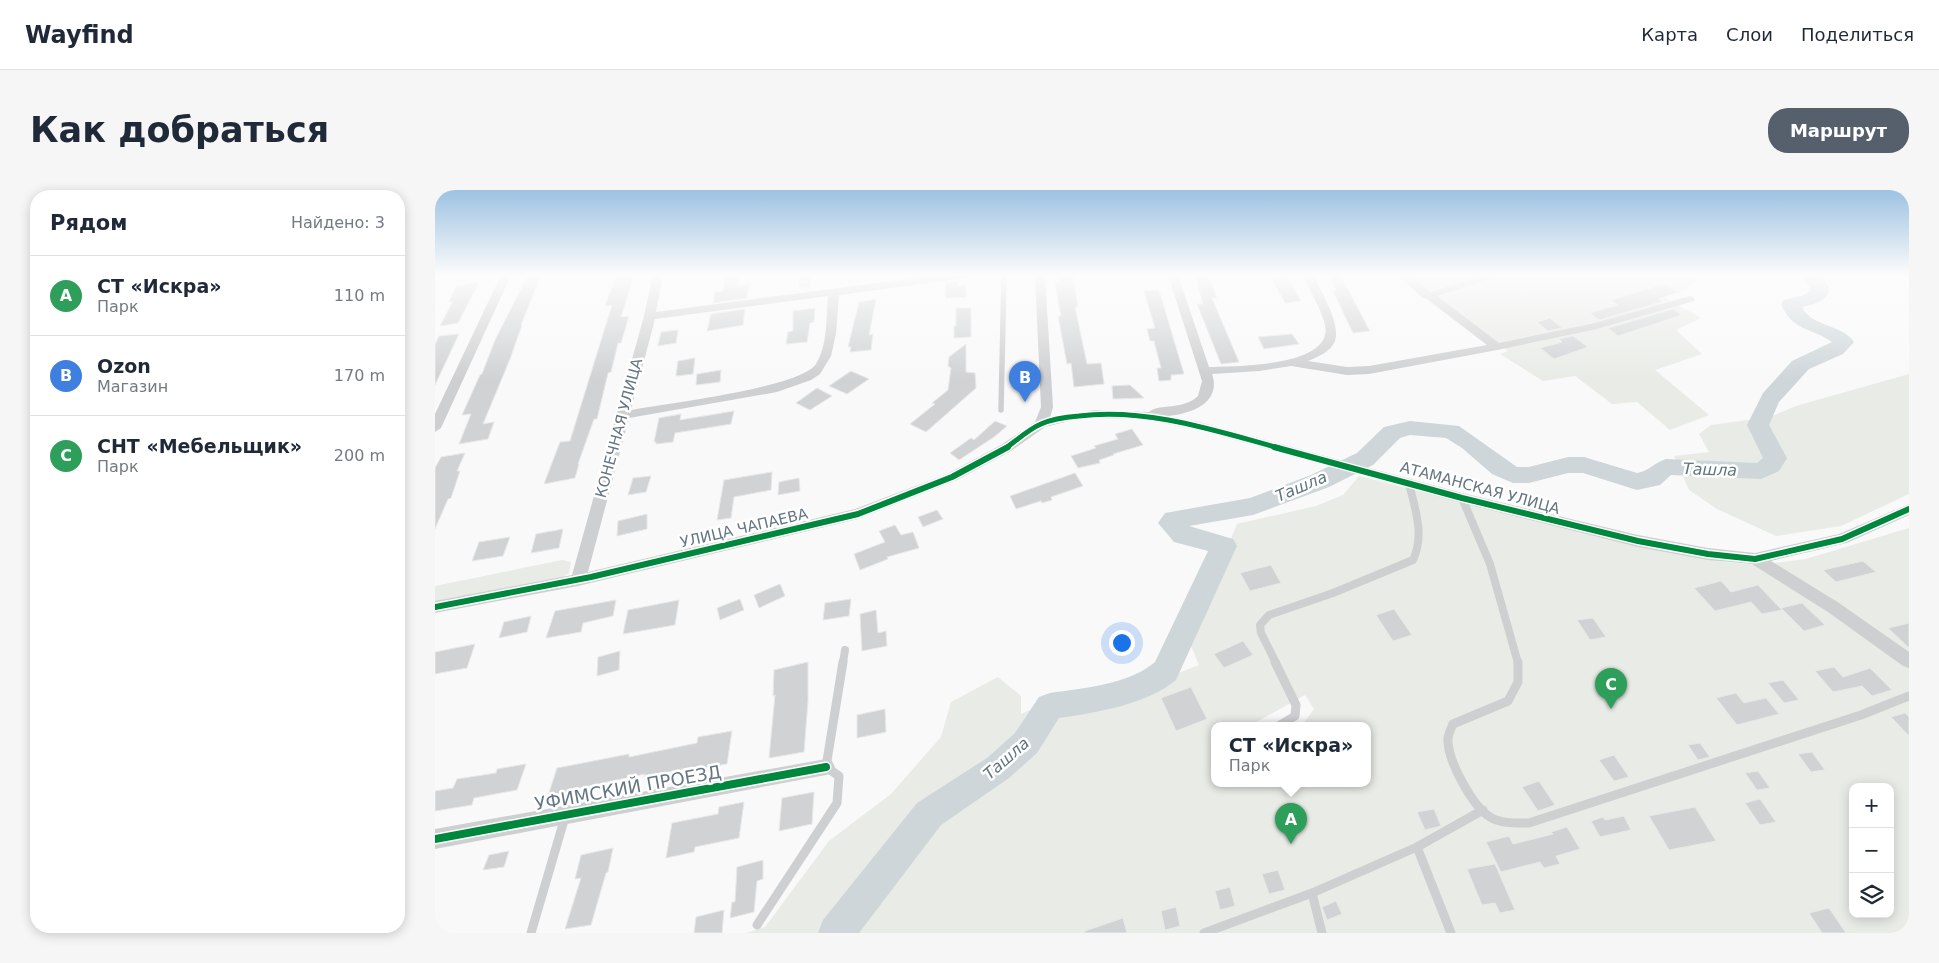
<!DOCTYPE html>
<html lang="ru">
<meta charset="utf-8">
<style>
:root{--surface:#fff;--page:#f6f6f7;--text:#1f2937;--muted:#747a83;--line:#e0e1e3;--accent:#56606c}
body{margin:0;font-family:"DejaVu Sans",sans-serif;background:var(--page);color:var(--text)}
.controls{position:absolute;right:15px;bottom:15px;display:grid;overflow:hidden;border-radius:10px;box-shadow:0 2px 12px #0003}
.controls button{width:45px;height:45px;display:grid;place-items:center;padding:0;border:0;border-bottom:1px solid var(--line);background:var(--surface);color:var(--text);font:25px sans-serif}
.you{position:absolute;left:686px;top:452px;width:18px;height:18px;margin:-12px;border:4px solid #fff;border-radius:50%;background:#1a73e8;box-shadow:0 0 0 8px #1a73e833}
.badge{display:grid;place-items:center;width:32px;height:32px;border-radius:50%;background:var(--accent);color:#fff;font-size:16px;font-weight:700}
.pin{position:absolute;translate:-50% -41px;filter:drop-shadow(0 1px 2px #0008)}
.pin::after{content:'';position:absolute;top:26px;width:18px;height:15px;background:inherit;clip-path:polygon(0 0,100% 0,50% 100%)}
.popup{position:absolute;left:776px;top:532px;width:160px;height:65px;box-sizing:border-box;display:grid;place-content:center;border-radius:10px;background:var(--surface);filter:drop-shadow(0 1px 4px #0005);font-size:16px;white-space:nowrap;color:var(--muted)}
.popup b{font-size:19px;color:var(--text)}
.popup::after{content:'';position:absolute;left:50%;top:100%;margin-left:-10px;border:10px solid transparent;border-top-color:var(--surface)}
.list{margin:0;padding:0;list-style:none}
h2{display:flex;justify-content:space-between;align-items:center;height:65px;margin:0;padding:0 20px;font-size:21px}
h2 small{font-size:16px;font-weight:400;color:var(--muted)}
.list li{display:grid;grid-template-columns:32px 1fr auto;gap:15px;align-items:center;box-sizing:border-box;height:80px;padding:0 20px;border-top:1px solid var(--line)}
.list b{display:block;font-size:19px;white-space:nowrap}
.list p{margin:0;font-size:16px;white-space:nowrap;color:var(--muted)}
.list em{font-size:16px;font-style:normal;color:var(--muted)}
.icon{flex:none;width:28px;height:28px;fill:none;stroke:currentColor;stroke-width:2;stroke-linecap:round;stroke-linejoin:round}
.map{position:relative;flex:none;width:1474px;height:743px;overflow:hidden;border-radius:20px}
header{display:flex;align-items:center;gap:30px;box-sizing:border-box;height:70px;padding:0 25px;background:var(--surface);border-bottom:1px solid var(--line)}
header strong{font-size:24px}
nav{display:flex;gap:28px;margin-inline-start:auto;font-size:18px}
.intro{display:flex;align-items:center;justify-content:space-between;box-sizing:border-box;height:120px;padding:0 30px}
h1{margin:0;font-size:35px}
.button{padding:12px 22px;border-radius:20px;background:var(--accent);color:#fff;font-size:18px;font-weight:700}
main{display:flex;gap:30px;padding:0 30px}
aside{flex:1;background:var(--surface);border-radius:20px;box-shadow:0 2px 12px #0003}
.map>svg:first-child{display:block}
.green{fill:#e8ebe6;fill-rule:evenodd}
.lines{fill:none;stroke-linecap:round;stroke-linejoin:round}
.river{fill:#ced6d9;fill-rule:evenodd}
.building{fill:#d0d2d3;stroke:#e8e8e8}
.service-far2{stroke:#cecfd0;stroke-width:5.5}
.service-far1{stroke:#cecfd0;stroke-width:8}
.service{stroke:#cecfd0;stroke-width:9}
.minor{fill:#cecfd0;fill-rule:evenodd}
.cycleway-far2-casing{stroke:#fff;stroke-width:8}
.cycleway-far1-casing{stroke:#fff;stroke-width:9}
.cycleway-casing{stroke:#fff;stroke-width:11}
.cycleway-far2{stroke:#00873e;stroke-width:5}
.cycleway-far1{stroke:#00873e;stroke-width:6}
.cycleway{stroke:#00873e;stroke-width:8}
.labels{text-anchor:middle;stroke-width:5;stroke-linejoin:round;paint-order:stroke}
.street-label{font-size:15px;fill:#657683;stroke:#fff}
.water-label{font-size:16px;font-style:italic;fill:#60757c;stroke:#fff}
.near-street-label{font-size:18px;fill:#657683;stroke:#fff}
</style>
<header>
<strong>Wayfind</strong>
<nav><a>Карта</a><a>Слои</a><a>Поделиться</a></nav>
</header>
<div class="intro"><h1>Как добраться</h1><a class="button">Маршрут</a></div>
<main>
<aside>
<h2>Рядом<small>Найдено: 3</small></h2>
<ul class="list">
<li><span class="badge" style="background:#2e9e5b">A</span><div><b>СТ «Искра»</b><p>Парк</p></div><em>110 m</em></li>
<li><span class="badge" style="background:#3f7fe0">B</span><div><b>Ozon</b><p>Магазин</p></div><em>170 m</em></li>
<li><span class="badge" style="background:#2e9e5b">C</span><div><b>СНТ «Мебельщик»</b><p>Парк</p></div><em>200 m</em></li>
</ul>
</aside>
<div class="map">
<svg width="1474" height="743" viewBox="0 0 1474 743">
<rect width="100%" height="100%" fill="#f9f9f9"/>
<g class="green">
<path d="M973,85H1269L1250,100L1229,107L1266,128L1241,140L1267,164L1220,180L1274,225L1235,240L1202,212L1177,214L1140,186L1108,191L1065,164L1073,161Z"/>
<path d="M1474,184V304L1406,336L1341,346L1282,319L1254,300L1239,266L1274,262L1264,244L1276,235L1335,227L1361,216Z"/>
<path d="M924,286L1159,346L1288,372L1324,375L1371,369L1474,338V743H311L330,737L394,651L456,604L506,547L516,512L563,487L586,506V524L631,504L674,493L697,501L764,475L754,451L802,334L881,316L908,305ZM870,505L879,519L867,535H932V593H780V535H816ZM1418,597H1455V724H1418Z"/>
<path d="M127,370L136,372L134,383L126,388L0,413V396Z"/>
</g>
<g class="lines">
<path class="river" d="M1367,85H1386L1394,97C1395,111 1378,114 1367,117C1376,137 1407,134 1419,152L1408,164L1374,179L1344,212L1334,235L1352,268L1344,281L1326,289L1236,285L1225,295L1202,300L1148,283H1133L1094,293H1078L1057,284L1027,258L1011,248L975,245L965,248L938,275L894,297L818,325L754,336L798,349L802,356L741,490C713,514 660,523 624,528L602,563L574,588L506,635L424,743H383L388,730L482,613L552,568L580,543L604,507L615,503C649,498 693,495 720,472L773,361L739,352L723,333L730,323L815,308L876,285L922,263L949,237L975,231L1024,236L1082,277H1094L1133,267H1149L1202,283C1214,281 1220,272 1231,269L1322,273L1328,268L1312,235L1328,203L1357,171L1397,152C1376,137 1358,142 1346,114L1349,110L1369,105L1376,100Z"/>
</g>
<g class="building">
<path d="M93,85H106L86,135H87L75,169L48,234L59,232L53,249L24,254L36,224L27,225L45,185L47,184L60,150Z"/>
<path d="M181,85H199L186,127L194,126L186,153H183L176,182L173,183L162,229H159L143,274H144L140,288L109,294L125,252L135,251L177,115L170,116Z"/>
<path d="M290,85H304L302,95L314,94L312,108L278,113L280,102L288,101Z"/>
<path d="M364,85H376L375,97L364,98Z"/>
<path d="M623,85H638L643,117H640L652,174L666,173L669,194L639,197L636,173L632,174L623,126H626L620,92H624Z"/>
<path d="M760,85H773L782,108H777L804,172L786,174L762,114H768Z"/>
<path d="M894,85H905L935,141L918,143L898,101H901Z"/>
<path d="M853,87L866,111L850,113L837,89Z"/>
<path d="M523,91V96L531,95V107L510,108L511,93Z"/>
<path d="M44,92L23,133L5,136L18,111L14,112L21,96Z"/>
<path d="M1229,94L1243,102L1224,109L1227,112L1164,130L1155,123L1183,115L1176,110Z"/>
<path d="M724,100L749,184L736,185V190L724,191L722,178H726L719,151H715L712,139L720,138L709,101Z"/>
<path d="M441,109L434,145L438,144L436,160L415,162L416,157H413L424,112Z"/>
<path d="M380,118L379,132L375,133L372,152L351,154L353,142L358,141V121Z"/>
<path d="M521,118H536V147L519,148V136H521Z"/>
<path d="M310,119L308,135L272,141L276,124Z"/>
<path d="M1238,119L1247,125L1183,146L1173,138Z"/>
<path d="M1115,128L1127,138L1113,141L1102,132Z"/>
<path d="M243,140L241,153L223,156L226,142Z"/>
<path d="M24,144L0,195V154L4,146Z"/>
<path d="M857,144L864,154L829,159L823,147Z"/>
<path d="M1138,146L1153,157L1119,169L1105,158L1127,152L1124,149Z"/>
<path d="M531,154V182L540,183L541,198L491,242L475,234L500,214L497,213L513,200L516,178L513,176L514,167Z"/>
<path d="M260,168L258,184L241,186L243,171Z"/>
<path d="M286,180L285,192L261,195L262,184Z"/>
<path d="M416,181L434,189L412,204L394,196Z"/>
<path d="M695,195L709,208L678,209L677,196Z"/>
<path d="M382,198L397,206L375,220L361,213Z"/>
<path d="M299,221L296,234L240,243L238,252L221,254V252H219L224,228L246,224L245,230Z"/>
<path d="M560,231L572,236L559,247L524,270L515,263L536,248L539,250Z"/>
<path d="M697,239L708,255L678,264L679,265L664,270L665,273L643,278L636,266L661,258L659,256L683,249L680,244Z"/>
<path d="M30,263L22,281H25L16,308L13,309L0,339V278L6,267Z"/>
<path d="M337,282L336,300L299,307L296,328L282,330L289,290Z"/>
<path d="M640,283L648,296L616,307L617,310L607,313L606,311L581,319L575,306Z"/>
<path d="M216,286L211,302L193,305L198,288Z"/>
<path d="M364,288L365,301L343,305L344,292Z"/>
<path d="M502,320L508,329L488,337L483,327Z"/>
<path d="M212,324V339L182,346L183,331Z"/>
<path d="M460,335L466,345L478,342L484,358L452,367L453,369L425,380L419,364L450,352L444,341Z"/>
<path d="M128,339L124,358L96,363L101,344Z"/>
<path d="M75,347L68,366L37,371L44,352Z"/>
<path d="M1428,371L1441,382L1401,392L1388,380Z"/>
<path d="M836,375L846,393L815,401L805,383Z"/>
<path d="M1286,391L1296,402L1323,395L1347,420L1327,424L1316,412L1280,421L1259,398Z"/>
<path d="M345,394L350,406L324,418L319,405Z"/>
<path d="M305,409L309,420L285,430L282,418Z"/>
<path d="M416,409L414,426L388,430L390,413Z"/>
<path d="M181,410L178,426L148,433L146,442L111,448L120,421Z"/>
<path d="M244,410L240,435L188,444L193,420Z"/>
<path d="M1367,413L1390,435L1369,441L1346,418Z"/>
<path d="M959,419L977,445L958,451L941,425Z"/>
<path d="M441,420L443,443L451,441L452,456L427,461L425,424Z"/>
<path d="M96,426L92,442L64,448L69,432Z"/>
<path d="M1158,428L1171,447L1155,450L1142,430Z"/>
<path d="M1474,433V458L1453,438Z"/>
<path d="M808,451L818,465L789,478L779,464Z"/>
<path d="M40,454L32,478L0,484V462Z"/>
<path d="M185,461L184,480L162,486L163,467Z"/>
<path d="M373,472V511L369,562L334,568L340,505L338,506L339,480Z"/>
<path d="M1399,477L1408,487L1435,478L1457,500L1437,506L1427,496L1398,502L1380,481Z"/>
<path d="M1348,490L1364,510L1349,513L1333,493Z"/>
<path d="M756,497L772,529L741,541L726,508Z"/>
<path d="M1301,503L1309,513L1331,508L1344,524L1302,535L1281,508Z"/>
<path d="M450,519L451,542L422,548V525Z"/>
<path d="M1470,523L1474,527V546L1456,527Z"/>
<path d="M297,541L292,574L257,580V577L209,587L210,584L135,600V603L113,606L122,578L194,564V567L262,553L263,547Z"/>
<path d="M1265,553L1275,567L1263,570L1253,555Z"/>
<path d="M1377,562L1390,580L1376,582L1363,564Z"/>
<path d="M1179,565L1194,587L1179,591L1164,570Z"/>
<path d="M91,574L82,600L39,608L37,615L0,621V601L18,598L22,589L61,583L62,579Z"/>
<path d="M1323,581L1335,598L1322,600L1310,583Z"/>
<path d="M1104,591L1120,615L1103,621L1087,597Z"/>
<path d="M379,602L377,634L344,641L347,608Z"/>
<path d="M1325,609L1341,632L1325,635L1310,613Z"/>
<path d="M309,612L304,648L260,657L259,662L231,668L237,633L283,624L284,617Z"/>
<path d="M1260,617L1281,651L1234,660L1214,626Z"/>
<path d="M999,619L1006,636L990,640L982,622Z"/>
<path d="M1189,626L1196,640L1165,647L1156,631L1168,627L1170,630Z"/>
<path d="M1132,637L1145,659L1121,666L1125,674L1109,678L1105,672L1066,682L1051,652L1074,646L1078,654L1118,644L1116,642Z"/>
<path d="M178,658L173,682L171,683L156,735L130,739L146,688L140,689L146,665Z"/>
<path d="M74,661L69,677L48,680L54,665Z"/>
<path d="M328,670V689L322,691L319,722L295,728L297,712H300L302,677Z"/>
<path d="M1060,674L1080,720L1065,723L1060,713L1047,715L1032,679Z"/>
<path d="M843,680L850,700L834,704L827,684Z"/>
<path d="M795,697L800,716L785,720L780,701Z"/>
<path d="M901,711L907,724L892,730L887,717Z"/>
<path d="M741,717L745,736L730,740L726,721Z"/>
<path d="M1394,718L1411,743H1387L1374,723Z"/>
<path d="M289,720L287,743H259L261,727Z"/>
<path d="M688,728L692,743H650V741Z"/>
</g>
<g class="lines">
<path class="service-far2" d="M566,220L569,85"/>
<g class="service-far1">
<path d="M1027,308L1055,374L1083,473"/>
<path d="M408,473L410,460"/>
<path d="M841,473L826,443L825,435L834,425L898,403L978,370C990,345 980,319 974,293"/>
</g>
<g class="service">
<path d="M840,472L861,515L860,526L845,535"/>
<path d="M1083,472V492L1073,511L1018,534C1016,539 1013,544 1013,549C1012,570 1038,617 1055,627C1066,634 1082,633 1094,633L1426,525L1474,506"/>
<path d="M982,657L1016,743"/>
<path d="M877,703L887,743"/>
<path d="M322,735L402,613L404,586L391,577L408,472"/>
<path d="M96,743L130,627"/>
<path d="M769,743L877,703L982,657L1048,620"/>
</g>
<g class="minor">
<path d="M66,85H76L6,238L0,242V224Z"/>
<path d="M218,85H228L221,122L503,85H536L531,88L404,105L401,144L396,166L385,184L376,190L342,202L194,228L153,382L420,319L512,284L566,255L600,232L606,217L600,85H610L618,217L615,228L660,220L714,222C724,213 747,221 763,206L767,191L733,85H743L774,177C799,176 899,177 890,135C887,120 874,100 868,85H878C886,101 906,134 900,151C896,162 882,167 873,171L912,177L934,176L1052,155L992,109L988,108L962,85H974L996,102L1050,85H1068L1002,106L1064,153L1160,133L1255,106L1260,109L1259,111L1162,139L1062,160L934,184L912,185L856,176L824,181L777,184C787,213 756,224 733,226L764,232L1027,303L1203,345L1273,358L1320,363L1404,344L1474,314V325L1412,353L1336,371L1404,413L1474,462V478L1468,476L1393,422L1317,374L1273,370L1203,357L1027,313L764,240L706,229L660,228L634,231L610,237L576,261L522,290L423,329L143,396L0,423V411L137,385L209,126ZM393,106C391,127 393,155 381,174C365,198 229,214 196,220L220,129Z"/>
<path d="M391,569L397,571L400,577L397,583L391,585L0,659V639Z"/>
</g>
<g class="cycleway-far2-casing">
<path id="cycleway-far2" d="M571,258C582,250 594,239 606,234C617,229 632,227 644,226C712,218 778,240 844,258"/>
</g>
<g class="cycleway-far1-casing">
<g id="cycleway-far1">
<path d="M839,257L1027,308L1203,351L1273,364L1320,369L1407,349L1474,319"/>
<path d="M0,417L156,387L423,324L517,287L573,257"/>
</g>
</g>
<g class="cycleway-casing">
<path id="cycleway" d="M0,649L391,577"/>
</g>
<use href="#cycleway-far2" class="cycleway-far2"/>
<use href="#cycleway-far1" class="cycleway-far1"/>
<use href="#cycleway" class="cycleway"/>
</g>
<linearGradient id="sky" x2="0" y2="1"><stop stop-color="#9dc2e2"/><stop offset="0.45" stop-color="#fcfcfc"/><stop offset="1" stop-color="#fcfcfc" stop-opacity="0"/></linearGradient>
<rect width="1474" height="189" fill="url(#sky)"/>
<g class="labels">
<g class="street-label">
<text transform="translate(184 238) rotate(-75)" y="5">КОНЕЧНАЯ УЛИЦА</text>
<text transform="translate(1045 298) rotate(15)" y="5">АТАМАНСКАЯ УЛИЦА</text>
<text transform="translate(309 338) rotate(-13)" y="5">УЛИЦА ЧАПАЕВА</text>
</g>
<g class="water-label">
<text transform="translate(1275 279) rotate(2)" y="6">Ташла</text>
<text transform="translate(866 296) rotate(-23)" y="6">Ташла</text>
<text transform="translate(571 568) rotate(-41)" y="6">Ташла</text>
</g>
<g class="near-street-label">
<text transform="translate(193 598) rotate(-10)" y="6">УФИМСКИЙ ПРОЕЗД</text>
</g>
</g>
</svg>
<div class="controls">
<button>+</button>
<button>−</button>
<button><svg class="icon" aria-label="layers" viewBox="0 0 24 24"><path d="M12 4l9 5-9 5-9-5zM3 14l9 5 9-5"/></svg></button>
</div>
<div class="you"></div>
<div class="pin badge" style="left:856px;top:654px;background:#2e9e5b">A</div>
<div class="popup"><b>СТ «Искра»</b>Парк</div>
<div class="pin badge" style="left:590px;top:212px;background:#3f7fe0">B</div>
<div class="pin badge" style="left:1176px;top:519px;background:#2e9e5b">C</div>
</div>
</main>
